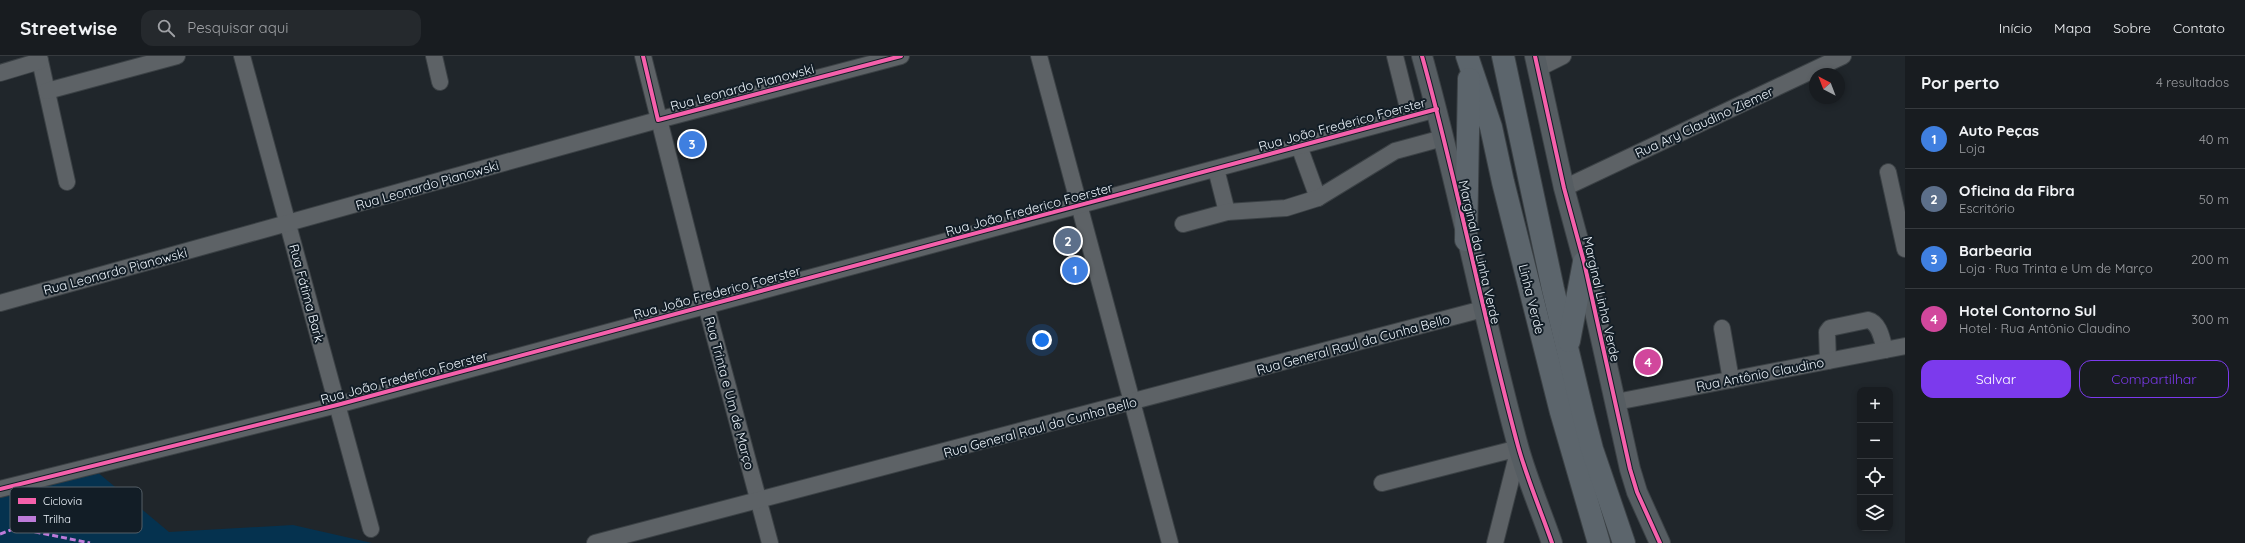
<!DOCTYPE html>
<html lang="pt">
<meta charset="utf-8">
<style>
:root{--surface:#181c20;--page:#25292d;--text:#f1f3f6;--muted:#9fa1a5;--line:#363a3e;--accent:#7c3aed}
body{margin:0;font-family:Quicksand,sans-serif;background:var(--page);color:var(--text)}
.controls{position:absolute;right:12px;bottom:12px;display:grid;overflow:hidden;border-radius:8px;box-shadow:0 2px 6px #0003}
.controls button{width:36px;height:36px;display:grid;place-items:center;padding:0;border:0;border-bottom:1px solid var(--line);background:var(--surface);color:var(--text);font:20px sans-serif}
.compass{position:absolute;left:1809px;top:12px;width:36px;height:36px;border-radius:50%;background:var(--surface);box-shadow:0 2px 6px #0003;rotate:318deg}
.you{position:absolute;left:1042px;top:284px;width:14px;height:14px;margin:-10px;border:3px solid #fff;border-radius:50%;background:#1a73e8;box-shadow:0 0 0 6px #1a73e833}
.badge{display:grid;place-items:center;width:26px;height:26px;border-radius:50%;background:var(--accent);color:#fff;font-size:13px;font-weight:700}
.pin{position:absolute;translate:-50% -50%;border:2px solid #fff;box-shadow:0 1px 4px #0006}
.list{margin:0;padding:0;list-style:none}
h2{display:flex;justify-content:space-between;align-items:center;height:52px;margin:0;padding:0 16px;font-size:17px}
h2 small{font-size:13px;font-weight:400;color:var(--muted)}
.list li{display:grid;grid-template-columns:26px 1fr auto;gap:12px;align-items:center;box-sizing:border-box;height:60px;padding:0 16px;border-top:1px solid var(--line)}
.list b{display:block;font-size:15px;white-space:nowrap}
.list p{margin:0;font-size:13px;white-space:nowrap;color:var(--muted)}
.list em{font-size:13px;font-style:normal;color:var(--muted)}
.actions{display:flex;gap:8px;padding:12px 16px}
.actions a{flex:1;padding:9px 0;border:1px solid var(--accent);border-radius:12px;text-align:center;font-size:14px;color:var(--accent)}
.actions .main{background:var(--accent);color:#fff}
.icon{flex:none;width:22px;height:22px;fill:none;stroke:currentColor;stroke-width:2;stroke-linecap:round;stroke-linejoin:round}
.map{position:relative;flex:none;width:1905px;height:487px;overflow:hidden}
header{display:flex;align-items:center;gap:24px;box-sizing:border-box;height:56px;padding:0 20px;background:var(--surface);border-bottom:1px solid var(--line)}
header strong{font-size:19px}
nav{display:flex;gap:22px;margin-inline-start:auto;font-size:14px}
.search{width:280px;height:36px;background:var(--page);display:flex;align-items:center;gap:10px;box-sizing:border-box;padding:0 14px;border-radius:12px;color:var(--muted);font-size:15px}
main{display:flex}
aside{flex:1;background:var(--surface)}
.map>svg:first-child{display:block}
.green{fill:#05324f}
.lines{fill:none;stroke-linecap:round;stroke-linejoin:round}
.minor-casing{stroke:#3b4145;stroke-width:18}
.major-casing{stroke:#3b4145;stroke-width:22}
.highway-casing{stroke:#3b4145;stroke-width:24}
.minor{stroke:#5d6266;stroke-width:16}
.major{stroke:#565d62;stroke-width:20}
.highway{stroke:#5c656c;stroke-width:22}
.quiet{stroke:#bd7bd9;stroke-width:3;stroke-dasharray:6 3;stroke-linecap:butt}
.cycleway-casing{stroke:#121d26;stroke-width:6}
.cycleway{stroke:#f560ab;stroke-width:4}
.labels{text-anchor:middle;stroke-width:4;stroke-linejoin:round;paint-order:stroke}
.street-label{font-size:13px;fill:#eef5fc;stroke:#121d26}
.key{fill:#121d26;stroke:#545e66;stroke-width:1}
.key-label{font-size:11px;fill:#eef5fc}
</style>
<header>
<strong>Streetwise</strong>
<div class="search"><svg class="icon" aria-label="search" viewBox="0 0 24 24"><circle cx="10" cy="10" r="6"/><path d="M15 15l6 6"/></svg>Pesquisar aqui</div>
<nav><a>Início</a><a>Mapa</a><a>Sobre</a><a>Contato</a></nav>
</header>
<main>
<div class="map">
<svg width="1905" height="487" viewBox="0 0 1905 487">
<rect width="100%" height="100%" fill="#20262b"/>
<path class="green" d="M96,415L169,476L293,469L372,487H0V440Z"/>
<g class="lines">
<g class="minor-casing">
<g id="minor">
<path d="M39,0L67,126"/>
<path d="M242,0L371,473"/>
<path d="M434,0L440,26"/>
<path d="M643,0L706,249L770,487"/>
<path d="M1039,0L1170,487"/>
<path d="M1395,0L1410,60"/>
<path d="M1537,13L1563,0"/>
<path d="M0,17L40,5"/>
<path d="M47,35L177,0"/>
<path d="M1299,90L1318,142"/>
<path d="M1216,113L1227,156"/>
<path d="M1888,116L1905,193"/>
<path d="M1564,132L1843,0"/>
<path d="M1183,168L1227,156L1286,152L1318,142L1395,95L1443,82"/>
<path d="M0,247L658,64L901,0"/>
<path d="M1722,272L1731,324"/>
<path d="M1828,305L1827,276L1830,272L1868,264C1880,267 1882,284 1885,294"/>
<path d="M1616,346L1905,290"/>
<path d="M1382,427L1519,392L1495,487"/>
<path d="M0,433L337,349L1437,53"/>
<path d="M595,487L1483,253"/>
</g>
</g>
<g class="major-casing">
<g id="major">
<path d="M1422,0C1458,129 1483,261 1518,390C1527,423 1541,455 1552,487"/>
<path d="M1535,0L1564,132L1584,206L1630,413L1637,436L1660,487"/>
</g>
</g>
<g class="highway-casing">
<g id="highway">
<path d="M1467,0L1491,71L1503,126L1561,356L1599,487"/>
<path d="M1503,0L1553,233L1583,358L1592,393L1624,487"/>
<path d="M1466,184L1469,23"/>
<path d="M1569,285L1584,206"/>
</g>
</g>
<use href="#minor" class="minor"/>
<use href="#major" class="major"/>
<use href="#highway" class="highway"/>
<path class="quiet" d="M0,478L16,472L90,487"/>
<g class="cycleway-casing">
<g id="cycleway">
<path d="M643,0L658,64L901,0"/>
<path d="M1422,0C1458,129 1483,261 1518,390C1527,423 1541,455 1552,487"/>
<path d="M1535,0L1564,132L1584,206L1630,413L1637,436L1660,487"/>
<path d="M0,433L337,349L1437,53"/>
</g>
</g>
<use href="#cycleway" class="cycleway"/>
</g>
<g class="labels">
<g class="street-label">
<text transform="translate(742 31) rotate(-15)" y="5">Rua Leonardo Pianowski</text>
<text transform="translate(1704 66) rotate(-25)" y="5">Rua Ary Claudino Ziemer</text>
<text transform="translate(1342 68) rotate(-15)" y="5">Rua João Frederico Foerster</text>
<text transform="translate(427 129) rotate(-16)" y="5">Rua Leonardo Pianowski</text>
<text transform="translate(1029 153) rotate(-15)" y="5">Rua João Frederico Foerster</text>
<text transform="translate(1480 196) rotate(77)" y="5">Marginal da Linha Verde</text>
<text transform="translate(115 215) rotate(-15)" y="5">Rua Leonardo Pianowski</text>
<text transform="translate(717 236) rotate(-15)" y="5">Rua João Frederico Foerster</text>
<text transform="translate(307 237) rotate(75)" y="5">Rua Fátima Bark</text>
<text transform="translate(1532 243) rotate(76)" y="5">Linha Verde</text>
<text transform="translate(1602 243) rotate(77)" y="5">Marginal Linha Verde</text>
<text transform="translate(1353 288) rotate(-15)" y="5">Rua General Raul da Cunha Bello</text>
<text transform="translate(1760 318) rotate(-11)" y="5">Rua Antônio Claudino</text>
<text transform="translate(404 321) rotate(-15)" y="5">Rua João Frederico Foerster</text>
<text transform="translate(730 337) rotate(75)" y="5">Rua Trinta e Um de Março</text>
<text transform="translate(1040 371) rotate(-15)" y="5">Rua General Raul da Cunha Bello</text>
</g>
</g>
<rect x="10" y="431" width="132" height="46" rx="6" class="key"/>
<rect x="18" y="442" width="18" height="6" fill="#f560ab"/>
<rect x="18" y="460" width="18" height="6" fill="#bd7bd9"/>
<g class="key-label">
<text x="43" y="449">Ciclovia</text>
<text x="43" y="467">Trilha</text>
</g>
</svg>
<div class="controls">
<button>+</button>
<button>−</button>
<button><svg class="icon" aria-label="locate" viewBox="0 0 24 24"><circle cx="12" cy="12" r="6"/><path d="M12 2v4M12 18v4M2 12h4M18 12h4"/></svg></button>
<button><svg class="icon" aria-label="layers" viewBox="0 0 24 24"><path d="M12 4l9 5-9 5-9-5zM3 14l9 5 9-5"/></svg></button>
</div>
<svg class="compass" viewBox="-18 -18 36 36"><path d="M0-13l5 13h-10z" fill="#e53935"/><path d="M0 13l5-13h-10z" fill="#9fa1a5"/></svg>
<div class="you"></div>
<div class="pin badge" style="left:1075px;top:214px;background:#3f7fe0">1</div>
<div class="pin badge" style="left:1068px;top:185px;background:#5c6f8a">2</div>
<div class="pin badge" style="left:692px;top:88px;background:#3f7fe0">3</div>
<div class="pin badge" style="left:1648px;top:306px;background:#d1479c">4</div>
</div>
<aside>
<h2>Por perto<small>4 resultados</small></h2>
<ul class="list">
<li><span class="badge" style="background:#3f7fe0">1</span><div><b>Auto Peças</b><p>Loja</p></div><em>40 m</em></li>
<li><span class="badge" style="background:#5c6f8a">2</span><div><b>Oficina da Fibra</b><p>Escritório</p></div><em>50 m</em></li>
<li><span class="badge" style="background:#3f7fe0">3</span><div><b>Barbearia</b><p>Loja · Rua Trinta e Um de Março</p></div><em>200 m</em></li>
<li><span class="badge" style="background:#d1479c">4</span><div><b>Hotel Contorno Sul</b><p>Hotel · Rua Antônio Claudino</p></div><em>300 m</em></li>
</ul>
<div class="actions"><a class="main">Salvar</a><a>Compartilhar</a></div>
</aside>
</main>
